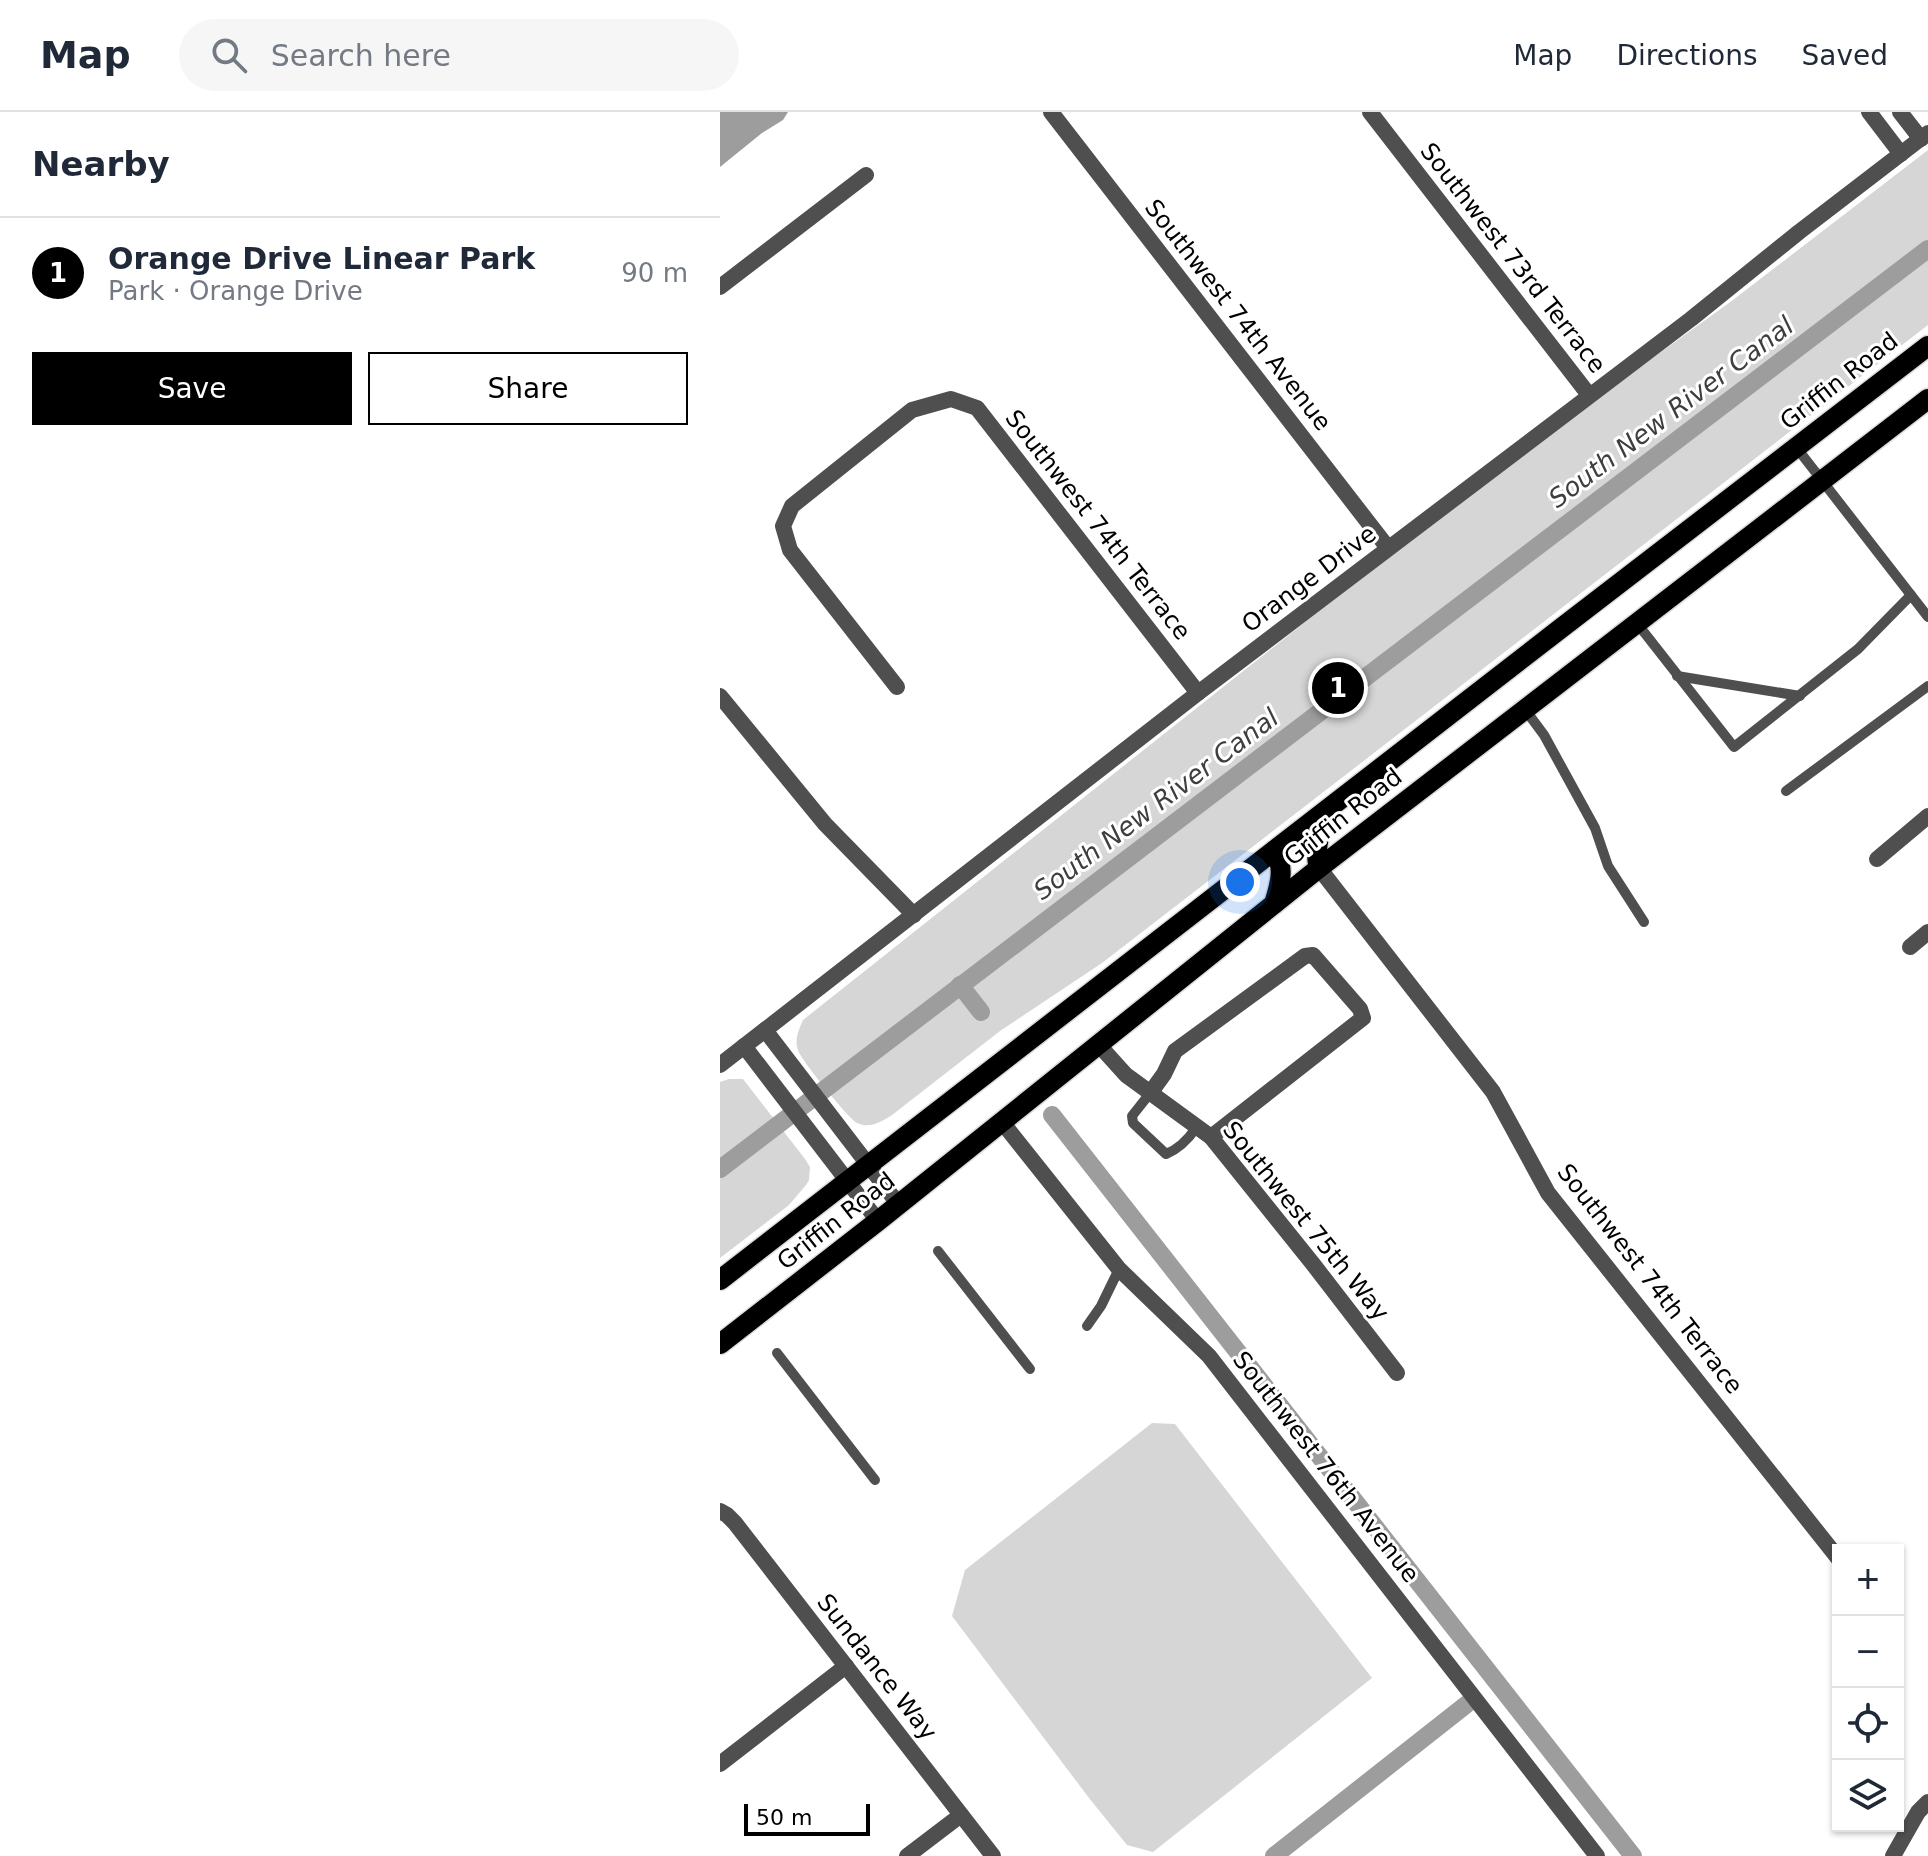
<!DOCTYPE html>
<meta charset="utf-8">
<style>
:root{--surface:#fff;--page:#f6f6f7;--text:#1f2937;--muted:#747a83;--line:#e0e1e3;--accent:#000}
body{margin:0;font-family:"DejaVu Sans",sans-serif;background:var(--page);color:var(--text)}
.controls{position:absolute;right:24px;bottom:24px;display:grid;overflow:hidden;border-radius:0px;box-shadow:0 2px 6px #0004}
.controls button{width:72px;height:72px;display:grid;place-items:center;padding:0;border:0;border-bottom:2px solid var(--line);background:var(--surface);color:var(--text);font:40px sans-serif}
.scale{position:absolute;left:24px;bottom:20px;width:126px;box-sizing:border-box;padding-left:8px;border:4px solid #000;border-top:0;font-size:22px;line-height:28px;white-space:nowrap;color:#000;-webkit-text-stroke:6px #fff;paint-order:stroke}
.you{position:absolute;left:520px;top:770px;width:28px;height:28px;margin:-20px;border:6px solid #fff;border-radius:50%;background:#1a73e8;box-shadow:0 0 0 12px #1a73e833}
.badge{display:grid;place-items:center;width:52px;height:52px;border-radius:50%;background:var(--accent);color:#fff;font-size:26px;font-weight:700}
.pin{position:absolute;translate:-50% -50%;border:4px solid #fff;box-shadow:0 2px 8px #0006}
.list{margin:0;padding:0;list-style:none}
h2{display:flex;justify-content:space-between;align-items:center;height:104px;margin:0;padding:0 32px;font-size:34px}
h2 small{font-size:26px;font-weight:400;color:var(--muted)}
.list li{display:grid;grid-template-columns:52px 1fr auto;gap:24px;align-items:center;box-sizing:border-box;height:112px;padding:0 32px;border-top:2px solid var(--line)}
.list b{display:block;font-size:30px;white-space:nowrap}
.list p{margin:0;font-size:26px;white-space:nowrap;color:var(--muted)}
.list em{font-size:26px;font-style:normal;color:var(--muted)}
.actions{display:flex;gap:16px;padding:24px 32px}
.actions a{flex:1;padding:18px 0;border:2px solid var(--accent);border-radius:0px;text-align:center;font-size:28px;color:var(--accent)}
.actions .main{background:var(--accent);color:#fff}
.icon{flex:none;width:44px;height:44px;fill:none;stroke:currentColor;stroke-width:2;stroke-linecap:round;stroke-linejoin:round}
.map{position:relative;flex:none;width:1208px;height:1744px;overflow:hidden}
header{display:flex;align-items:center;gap:48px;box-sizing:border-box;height:112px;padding:0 40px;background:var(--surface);border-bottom:2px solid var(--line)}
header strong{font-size:38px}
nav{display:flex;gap:44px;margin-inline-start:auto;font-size:28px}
.search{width:560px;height:72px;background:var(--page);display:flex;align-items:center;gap:20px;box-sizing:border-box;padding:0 28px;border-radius:44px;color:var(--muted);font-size:30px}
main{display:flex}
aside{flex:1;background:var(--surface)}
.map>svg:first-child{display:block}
.green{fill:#d6d6d6}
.water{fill:#9d9d9d}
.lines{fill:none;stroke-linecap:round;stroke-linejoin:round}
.canal{stroke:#9d9d9d;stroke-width:18}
.primary-casing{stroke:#dbdbdb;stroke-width:23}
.service{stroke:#4f4f4f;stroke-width:10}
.minor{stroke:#4f4f4f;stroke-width:16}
.tertiary{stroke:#4f4f4f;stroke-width:16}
.primary{stroke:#000;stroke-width:20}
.labels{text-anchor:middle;stroke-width:6;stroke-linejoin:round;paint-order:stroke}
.street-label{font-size:24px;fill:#000;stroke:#fff}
.water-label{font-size:26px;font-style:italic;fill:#3e3e3e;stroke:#fff}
</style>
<header>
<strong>Map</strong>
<div class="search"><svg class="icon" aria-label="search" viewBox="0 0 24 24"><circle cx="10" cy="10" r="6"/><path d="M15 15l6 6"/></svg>Search here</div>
<nav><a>Map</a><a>Directions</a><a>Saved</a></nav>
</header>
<main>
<aside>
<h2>Nearby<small></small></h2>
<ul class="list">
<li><span class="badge">1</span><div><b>Orange Drive Linear Park</b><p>Park · Orange Drive</p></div><em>90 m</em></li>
</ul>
<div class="actions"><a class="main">Save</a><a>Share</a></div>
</aside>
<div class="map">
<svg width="1208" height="1744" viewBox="0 0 1208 1744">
<rect width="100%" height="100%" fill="#fff"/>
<g class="green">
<path d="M1208,38V213L382,851L280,919L172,1003C161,1010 150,1017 137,1011C129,1007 80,947 78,938C74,928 79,917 83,908L589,507L876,287L1013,188Z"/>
<path d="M9,967H23L85,1047L90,1055L89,1068L86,1073L69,1093L0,1146V970Z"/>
<path d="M432,1311L455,1312L652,1566L433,1740L407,1733L369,1686L232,1504L245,1458Z"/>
</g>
<path class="water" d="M0,0H68L63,8L42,21L0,55Z"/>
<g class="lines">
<g class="canal">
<path d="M240,873L261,900"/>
<path d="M332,1003L913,1744"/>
<path d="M0,1057L1208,137"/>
<path d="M554,1744L747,1592"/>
</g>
<g class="primary-casing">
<g id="primary">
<path d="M599,756C593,734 601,716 611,696"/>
<path d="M554,792C560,772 565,757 555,738"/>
<path d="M0,1168L840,517L1208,234"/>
<path d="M0,1232L158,1109L599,756L1208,287"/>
</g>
</g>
<g class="service">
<path d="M1076,335L1208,505"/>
<path d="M916,510L1014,635L1138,537L1191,483"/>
<path d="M957,564L1080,584"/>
<path d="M804,596L824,623L875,716L888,754L924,810"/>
<path d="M1066,679L1208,574"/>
<path d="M431,980L412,1004L413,1011L446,1042C459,1037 469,1026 476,1016"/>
<path d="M218,1139L310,1257"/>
<path d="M367,1214L381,1194L399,1157"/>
<path d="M57,1241L155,1368"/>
</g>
<g class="minor">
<path d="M331,0L668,436"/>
<path d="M650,0L869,283"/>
<path d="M1149,0L1181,42"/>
<path d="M1180,0L1201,27"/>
<path d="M0,175L146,63"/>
<path d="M177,575L70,438L63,414L72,394L192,298L231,287L257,296L478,581"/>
<path d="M0,584L105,712L194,803"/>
<path d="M1157,747L1208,704"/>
<path d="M599,756L773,980L828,1081L1118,1446"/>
<path d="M1190,835L1208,820"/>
<path d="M378,932L406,963L491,1025L593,1152L677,1261"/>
<path d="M431,980L444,962L455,939L585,844L593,843L640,897L643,906L491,1025"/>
<path d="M0,1399L7,1403L15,1411L273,1744"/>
<path d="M0,1652L126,1554"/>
<path d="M187,1744L241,1703"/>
<path d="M1173,1744L1198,1700L1208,1690"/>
</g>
<g class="tertiary">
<path d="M45,918L179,1093"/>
<path d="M24,934L158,1109"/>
<path d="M0,953L478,581L971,207L1079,120L1208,21"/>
<path d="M282,1010L399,1157L489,1244L877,1744"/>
</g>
<use href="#primary" class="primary"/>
</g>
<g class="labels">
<g class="street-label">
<text transform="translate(793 146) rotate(52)" y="8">Southwest 73rd Terrace</text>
<text transform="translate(518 203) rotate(52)" y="8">Southwest 74th Avenue</text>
<text transform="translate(1119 269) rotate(-38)" y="8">Griffin Road</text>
<text transform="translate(378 413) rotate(52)" y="8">Southwest 74th Terrace</text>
<text transform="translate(589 467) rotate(-37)" y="8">Orange Drive</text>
<text transform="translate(623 705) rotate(-38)" y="8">Griffin Road</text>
<text transform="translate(116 1109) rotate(-38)" y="8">Griffin Road</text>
<text transform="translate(586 1109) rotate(51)" y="8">Southwest 75th Way</text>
<text transform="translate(930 1167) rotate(52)" y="8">Southwest 74th Terrace</text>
<text transform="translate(606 1355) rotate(52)" y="8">Southwest 76th Avenue</text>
<text transform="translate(157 1555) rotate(52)" y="8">Sundance Way</text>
</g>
<g class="water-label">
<text transform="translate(951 300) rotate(-37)" y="9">South New River Canal</text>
<text transform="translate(436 692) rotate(-37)" y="9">South New River Canal</text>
</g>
</g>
</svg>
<div class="controls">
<button>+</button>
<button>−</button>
<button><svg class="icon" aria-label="locate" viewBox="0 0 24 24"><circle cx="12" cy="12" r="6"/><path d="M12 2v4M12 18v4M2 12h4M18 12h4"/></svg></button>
<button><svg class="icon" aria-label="layers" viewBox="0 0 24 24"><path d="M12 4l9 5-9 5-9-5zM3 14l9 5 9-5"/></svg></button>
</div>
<div class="scale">50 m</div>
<div class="you"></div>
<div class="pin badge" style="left:618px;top:576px">1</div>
</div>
</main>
